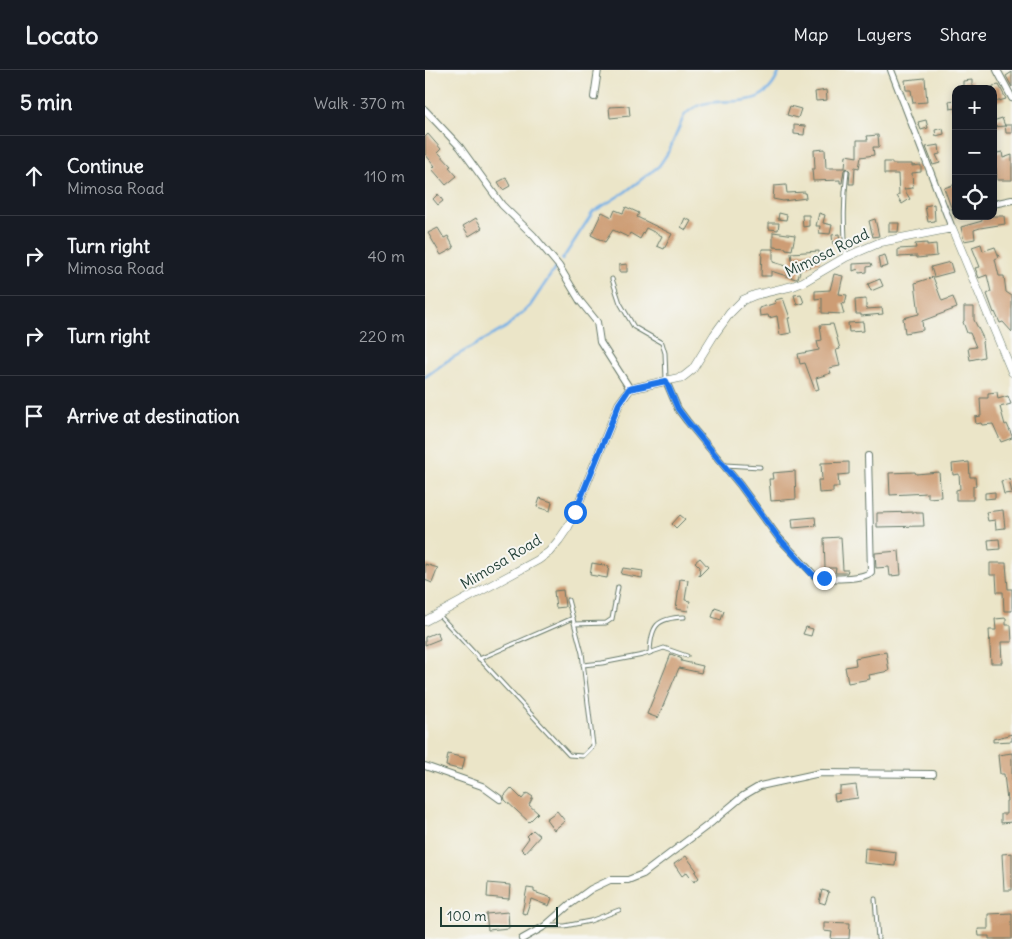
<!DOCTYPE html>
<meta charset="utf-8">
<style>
:root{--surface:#171b24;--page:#20242c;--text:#f1f3f6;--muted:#9ea1a6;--line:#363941}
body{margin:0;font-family:Delius,sans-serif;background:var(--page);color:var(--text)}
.controls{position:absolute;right:15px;top:15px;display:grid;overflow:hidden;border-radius:10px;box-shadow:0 2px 8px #0003}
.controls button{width:45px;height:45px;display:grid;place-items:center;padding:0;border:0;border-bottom:1px solid var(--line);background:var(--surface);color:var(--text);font:25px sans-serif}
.scale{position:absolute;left:15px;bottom:12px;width:118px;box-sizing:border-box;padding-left:5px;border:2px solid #1f3d34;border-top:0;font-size:14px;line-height:18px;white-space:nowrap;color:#1f3d34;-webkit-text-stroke:4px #f6f6f2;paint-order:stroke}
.stop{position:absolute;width:15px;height:15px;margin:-11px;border:4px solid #1a73e8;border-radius:50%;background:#fff}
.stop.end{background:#1a73e8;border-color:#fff;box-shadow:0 1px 5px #0008}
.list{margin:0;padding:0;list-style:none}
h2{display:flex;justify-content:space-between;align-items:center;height:65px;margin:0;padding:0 20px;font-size:21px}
h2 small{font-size:16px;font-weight:400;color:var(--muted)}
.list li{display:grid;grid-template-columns:32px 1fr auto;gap:15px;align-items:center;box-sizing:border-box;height:80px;padding:0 20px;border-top:1px solid var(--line)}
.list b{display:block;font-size:19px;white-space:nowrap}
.list p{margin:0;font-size:16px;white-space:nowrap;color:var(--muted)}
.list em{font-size:16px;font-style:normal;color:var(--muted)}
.icon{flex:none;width:28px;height:28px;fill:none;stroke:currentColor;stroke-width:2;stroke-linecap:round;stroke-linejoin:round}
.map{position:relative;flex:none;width:587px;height:869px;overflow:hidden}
header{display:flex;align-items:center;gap:30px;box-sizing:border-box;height:70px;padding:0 25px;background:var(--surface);border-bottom:1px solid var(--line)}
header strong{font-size:24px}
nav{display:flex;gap:28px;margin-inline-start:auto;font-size:18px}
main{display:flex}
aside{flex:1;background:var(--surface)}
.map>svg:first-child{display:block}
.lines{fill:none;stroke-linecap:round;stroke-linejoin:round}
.stream{stroke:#75b0e6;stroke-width:2.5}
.building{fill:#cd9d74}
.service-casing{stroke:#667868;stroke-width:5}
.minor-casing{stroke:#667868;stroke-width:8}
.tertiary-casing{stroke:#667868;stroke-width:9}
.service{stroke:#fff;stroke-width:3}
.minor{stroke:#fff;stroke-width:6}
.tertiary{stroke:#fff;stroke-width:8}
.route{stroke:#1a73e8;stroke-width:6}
.labels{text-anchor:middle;stroke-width:4;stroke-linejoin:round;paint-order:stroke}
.street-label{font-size:15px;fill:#1f3d34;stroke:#f6f6f2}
</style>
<header>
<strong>Locato</strong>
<nav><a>Map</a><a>Layers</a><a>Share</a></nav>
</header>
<main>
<aside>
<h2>5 min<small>Walk · 370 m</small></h2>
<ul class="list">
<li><svg class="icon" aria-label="ahead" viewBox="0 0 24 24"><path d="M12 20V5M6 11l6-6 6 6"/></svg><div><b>Continue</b><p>Mimosa Road</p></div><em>110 m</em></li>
<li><svg class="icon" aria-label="right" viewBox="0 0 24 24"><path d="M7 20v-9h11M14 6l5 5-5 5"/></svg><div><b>Turn right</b><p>Mimosa Road</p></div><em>40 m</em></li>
<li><svg class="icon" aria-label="right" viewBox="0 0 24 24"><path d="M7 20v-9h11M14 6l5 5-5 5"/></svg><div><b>Turn right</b></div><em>220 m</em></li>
<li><svg class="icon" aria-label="arrive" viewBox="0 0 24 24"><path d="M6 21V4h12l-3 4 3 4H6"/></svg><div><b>Arrive at destination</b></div></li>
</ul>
</aside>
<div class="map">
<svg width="587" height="869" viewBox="0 0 587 869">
<rect width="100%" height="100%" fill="#f6f6f2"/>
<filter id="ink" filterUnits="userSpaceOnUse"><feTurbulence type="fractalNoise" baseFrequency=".02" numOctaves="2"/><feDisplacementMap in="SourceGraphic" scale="10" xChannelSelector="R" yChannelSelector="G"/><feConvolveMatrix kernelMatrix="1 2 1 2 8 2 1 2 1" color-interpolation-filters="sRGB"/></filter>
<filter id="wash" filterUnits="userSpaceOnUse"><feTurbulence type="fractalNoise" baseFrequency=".0096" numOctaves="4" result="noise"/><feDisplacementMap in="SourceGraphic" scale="20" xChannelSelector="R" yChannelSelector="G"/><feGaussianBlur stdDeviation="1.12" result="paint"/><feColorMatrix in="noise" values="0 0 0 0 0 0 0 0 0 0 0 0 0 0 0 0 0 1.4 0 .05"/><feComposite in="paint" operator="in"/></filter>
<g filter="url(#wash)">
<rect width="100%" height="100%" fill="#ebe5c8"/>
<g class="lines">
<g class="stream">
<path d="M137,190L168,142L200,122L234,96L244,81L259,46C286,14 336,54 355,0"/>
<path d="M0,307L22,291L80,258L105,236L131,197"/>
</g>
</g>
<g id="blocks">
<g class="building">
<path d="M587,2V17L581,6Z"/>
<path d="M500,8L502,32L488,33L486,20H481L480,10Z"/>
<path d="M547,10V19H538V11Z"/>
<path d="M574,15L581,29L570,32L568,16Z"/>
<path d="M401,20L402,30L391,31L390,22Z"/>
<path d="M531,30V38L525,39L524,31Z"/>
<path d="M204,36L205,46L185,48L184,37Z"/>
<path d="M365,36L376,39L373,48L362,45Z"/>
<path d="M577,48L580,56L568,57V51Z"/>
<path d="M501,50L503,58L496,60L493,52Z"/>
<path d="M369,55L380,56L379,65L369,64Z"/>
<path d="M580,55H587V63H581Z"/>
<path d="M518,58L519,64L511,66L510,60Z"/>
<path d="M3,64L16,79L13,82L26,96L24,97L32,106L21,115L7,99L10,96L0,84V67Z"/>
<path d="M453,65L454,77H448L449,85L436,87L434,98L430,97L429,114H424L425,101L422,98L419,100L417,113H415V110L388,111L387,99H390L389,80L400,79L401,98H420L421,85L432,87V70H443L442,66Z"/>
<path d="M514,75L515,84L511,85L515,93L508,95L501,77Z"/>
<path d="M577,82L578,88L587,85V110H572L571,98L568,99V84Z"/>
<path d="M459,92H467V94H487V96L496,95V102L487,103L488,118L479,119L485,129L477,134L472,126L474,125L473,104H459Z"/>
<path d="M81,108L85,116L78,120L73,112Z"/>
<path d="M531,114V148H530L519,118Z"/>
<path d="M361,115L362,123L380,122L381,128L358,131L348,129L349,116Z"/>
<path d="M13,124L18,131L13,135L8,129Z"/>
<path d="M509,134L510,151L503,152L500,136Z"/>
<path d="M201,137L214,143L212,147L247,164L239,179L232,176L237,166L221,158L215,169L205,163L203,167L188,160L180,172L166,165L177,142L187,147L190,140L198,143Z"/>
<path d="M354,143L362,145L361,150L353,149Z"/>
<path d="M394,143L400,145L398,153L407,155L405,164L394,163L395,156H391Z"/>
<path d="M377,145H384V156L378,157Z"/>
<path d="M556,146H579L580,154L555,158L549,160L550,169L539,171L536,157L557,151Z"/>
<path d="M51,148L57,158L44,166L38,156Z"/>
<path d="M260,148L266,151L261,160L256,157Z"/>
<path d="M450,149L454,166L448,167L444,151Z"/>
<path d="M344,153H354L353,160L344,159Z"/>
<path d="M464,153H474L473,162H464Z"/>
<path d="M13,158L19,168L23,166L29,178L16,185L3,163Z"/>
<path d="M348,162L370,165L367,180L361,179V178L348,177Z"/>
<path d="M414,164L415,173L408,174L407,165Z"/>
<path d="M502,173V175L511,174L512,186L492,188V186L473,187V179L491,178L490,174Z"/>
<path d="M556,174L558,181L570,177L574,187L570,189L574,206H579L581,222L587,226V262L578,252L575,253L570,242L569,243L562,224L566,222L562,205L554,208L550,198L555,197L547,177Z"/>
<path d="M337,179H348V192L368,198L366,183L394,181L395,193L385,194V197L376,198L373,208L371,209L346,201V206H336Z"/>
<path d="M460,185L463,196L455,198L453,187Z"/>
<path d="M525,192L528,202L509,207L506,197Z"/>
<path d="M446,193L447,196L442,197V202L434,203L433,199L428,201V194Z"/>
<path d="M202,194V202H194V195Z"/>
<path d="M409,204L418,206L414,224L422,225L420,234L416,233L419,244L397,243V228L390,229V221L405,220Z"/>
<path d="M508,207L517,231L528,227L532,238L497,251L498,260L480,263L478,248L494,244L490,213Z"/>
<path d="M455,209L458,216L446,221L443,214Z"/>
<path d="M376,224L379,233L372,235L369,225Z"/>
<path d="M358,228L365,248H363L366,263L355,265L352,246L344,248L343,245L335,246L334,238L351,233L350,230Z"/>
<path d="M441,229V239L457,238L458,244L436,246V244H431L430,230Z"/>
<path d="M539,237H549V250L559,270L557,272L559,287L545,290L543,278L551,277L545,263H542L538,252L539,251Z"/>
<path d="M438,252L439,261L424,262L423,253Z"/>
<path d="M408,254L415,279L411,280L415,296L404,298L406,303L391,308L394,319L390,320L380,293L375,294L373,284L394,280L392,271L397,270L395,255Z"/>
<path d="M572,322L573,329L583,326L586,334L575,337L580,355L582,354L587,366V368L576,372L568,354L557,355L556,353L551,354L550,347L556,346L555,328H563V323Z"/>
<path d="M424,392V404L413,405L414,417H408V422L394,423L393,410H397L396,393Z"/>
<path d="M544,392L545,407H550L551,416H548V430H531V420L535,419L534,404L528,405L527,394Z"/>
<path d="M370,401L371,429L346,431L344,409H348L347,403Z"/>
<path d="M490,402L491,404L514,402L516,427L503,428V423L465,425L464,403Z"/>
<path d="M584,409L587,423L579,424L576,411Z"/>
<path d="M570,422V428L560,429V423Z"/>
<path d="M115,428L127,432L125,441L112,437Z"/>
<path d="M578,440L580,458L571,459L570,450L563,451L561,442Z"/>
<path d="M491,442V443H498L499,456L452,457V443Z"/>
<path d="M255,445L260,449L251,458L247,454Z"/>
<path d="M390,447L391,456L368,458L367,449Z"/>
<path d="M416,467L418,500H423L422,503H410L411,498H400L399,468Z"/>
<path d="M574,469L575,479L564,480L563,470Z"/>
<path d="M474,481L476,505L465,506L464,497L451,498L450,483Z"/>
<path d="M275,488L283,497L274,506L275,497L270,492Z"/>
<path d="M167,493L184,496L182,508L165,505Z"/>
<path d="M565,493H581L583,519H587V541H579L578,522H572L571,505H565Z"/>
<path d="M0,494L13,498L7,513L0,510Z"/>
<path d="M198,498L218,501L217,508L196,504Z"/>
<path d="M255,509L263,510L260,530L265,531L263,541L251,539Z"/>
<path d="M138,520L140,537L131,538L129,521Z"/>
<path d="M290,538L299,541L296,550L287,547Z"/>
<path d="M581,548V555H586L587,572H576L577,593H566L564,560H571L570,549Z"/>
<path d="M381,557L388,559L386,566L378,564Z"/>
<path d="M12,562L15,569L0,575V567Z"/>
<path d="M461,582L464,601L444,605L445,609L423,613L420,597L431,595L430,588Z"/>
<path d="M246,584L257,589L256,591L278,596L276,603L254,598L233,648L222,644Z"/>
<path d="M587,664V671L568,672V669Z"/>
<path d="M587,683V752L576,753V744H581V731H582L579,704H575L573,685Z"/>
<path d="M23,684L40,688L37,700L21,696Z"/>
<path d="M431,715L433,728L410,731L409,724L415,723V717Z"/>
<path d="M86,718L97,729L102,723L108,727L104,735L113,743L104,752L80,730L79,726Z"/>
<path d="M132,741L140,751L129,760L121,749Z"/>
<path d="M108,760L115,766L100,783L96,779L104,768L102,766Z"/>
<path d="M440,778L471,782L470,796L439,793Z"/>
<path d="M587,783V820H579L577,784Z"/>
<path d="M261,786L272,801L270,802L274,808L269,812L262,802L257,806L249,794Z"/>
<path d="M63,813L85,815L84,829L62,827Z"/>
<path d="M102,818L109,819V822L127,828L124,836L106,829L101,844L97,843Z"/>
<path d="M397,820L404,822L400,834L394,832Z"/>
<path d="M83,842L84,858L63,860L61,844Z"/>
<path d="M587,843V869H564V866H554L553,859H563V844Z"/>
<path d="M399,852L425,853L424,869H406L407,862L399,861Z"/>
</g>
</g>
</g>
<g filter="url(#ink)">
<use href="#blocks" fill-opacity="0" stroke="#667868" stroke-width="1"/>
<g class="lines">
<g class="service-casing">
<g id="service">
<path d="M421,187C419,155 418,132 422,101"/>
<path d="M187,209L195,233L209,257L237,273L240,283L241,309"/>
<path d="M300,395L335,397"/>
<path d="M13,544L144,685L158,686L168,676L157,583L143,530"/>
<path d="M150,554L181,553L187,549L193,517"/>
<path d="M225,583C226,556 231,548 259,547"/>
<path d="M54,589L148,548"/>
<path d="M158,595L177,593L218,585L239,578L262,586"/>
<path d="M450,829L453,869"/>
<path d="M123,856H140L165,851L194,840"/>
</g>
</g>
<g class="minor-casing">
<g id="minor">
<path d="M466,0L527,158"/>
<path d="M572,0L587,28"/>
<path d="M169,27L173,0"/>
<path d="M0,40L35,77L77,135L108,165L134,196L155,231L172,252L175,272L205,319"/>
<path d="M568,134L587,130"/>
<path d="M241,311L253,339L262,351L315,415L353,467L391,507C403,509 437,510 446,502L443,386"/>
<path d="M0,696L57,716L75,729"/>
<path d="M97,869L120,856L144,835L166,819L185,810H203L218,804L287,752L318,726L335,716L395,703L508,704"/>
</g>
</g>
<g class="tertiary-casing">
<path id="tertiary" d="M0,551L113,490L124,482L134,470L143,457L150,442L194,334L205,319L258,307L268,299L289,265L305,243L318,230L330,225L368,216L378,212L421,187L456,172L527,158L587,302"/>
</g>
<use href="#service" class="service"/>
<use href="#minor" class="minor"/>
<use href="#tertiary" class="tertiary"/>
</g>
</g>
<g class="lines" filter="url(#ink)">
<path class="route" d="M150,442L194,334L204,319L241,311L253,339L262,351L315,415L353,467L388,505L399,508"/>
</g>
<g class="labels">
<g class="street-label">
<text transform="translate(402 183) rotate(-26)" y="5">Mimosa Road</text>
<text transform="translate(76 492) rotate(-31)" y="5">Mimosa Road</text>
</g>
</g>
</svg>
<div class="controls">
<button>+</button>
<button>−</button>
<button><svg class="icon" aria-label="locate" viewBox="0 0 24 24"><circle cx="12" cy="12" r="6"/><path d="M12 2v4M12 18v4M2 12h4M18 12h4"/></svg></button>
</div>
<div class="scale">100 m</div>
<div class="stop" style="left:150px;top:442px"></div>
<div class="stop end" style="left:399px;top:508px"></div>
</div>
</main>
